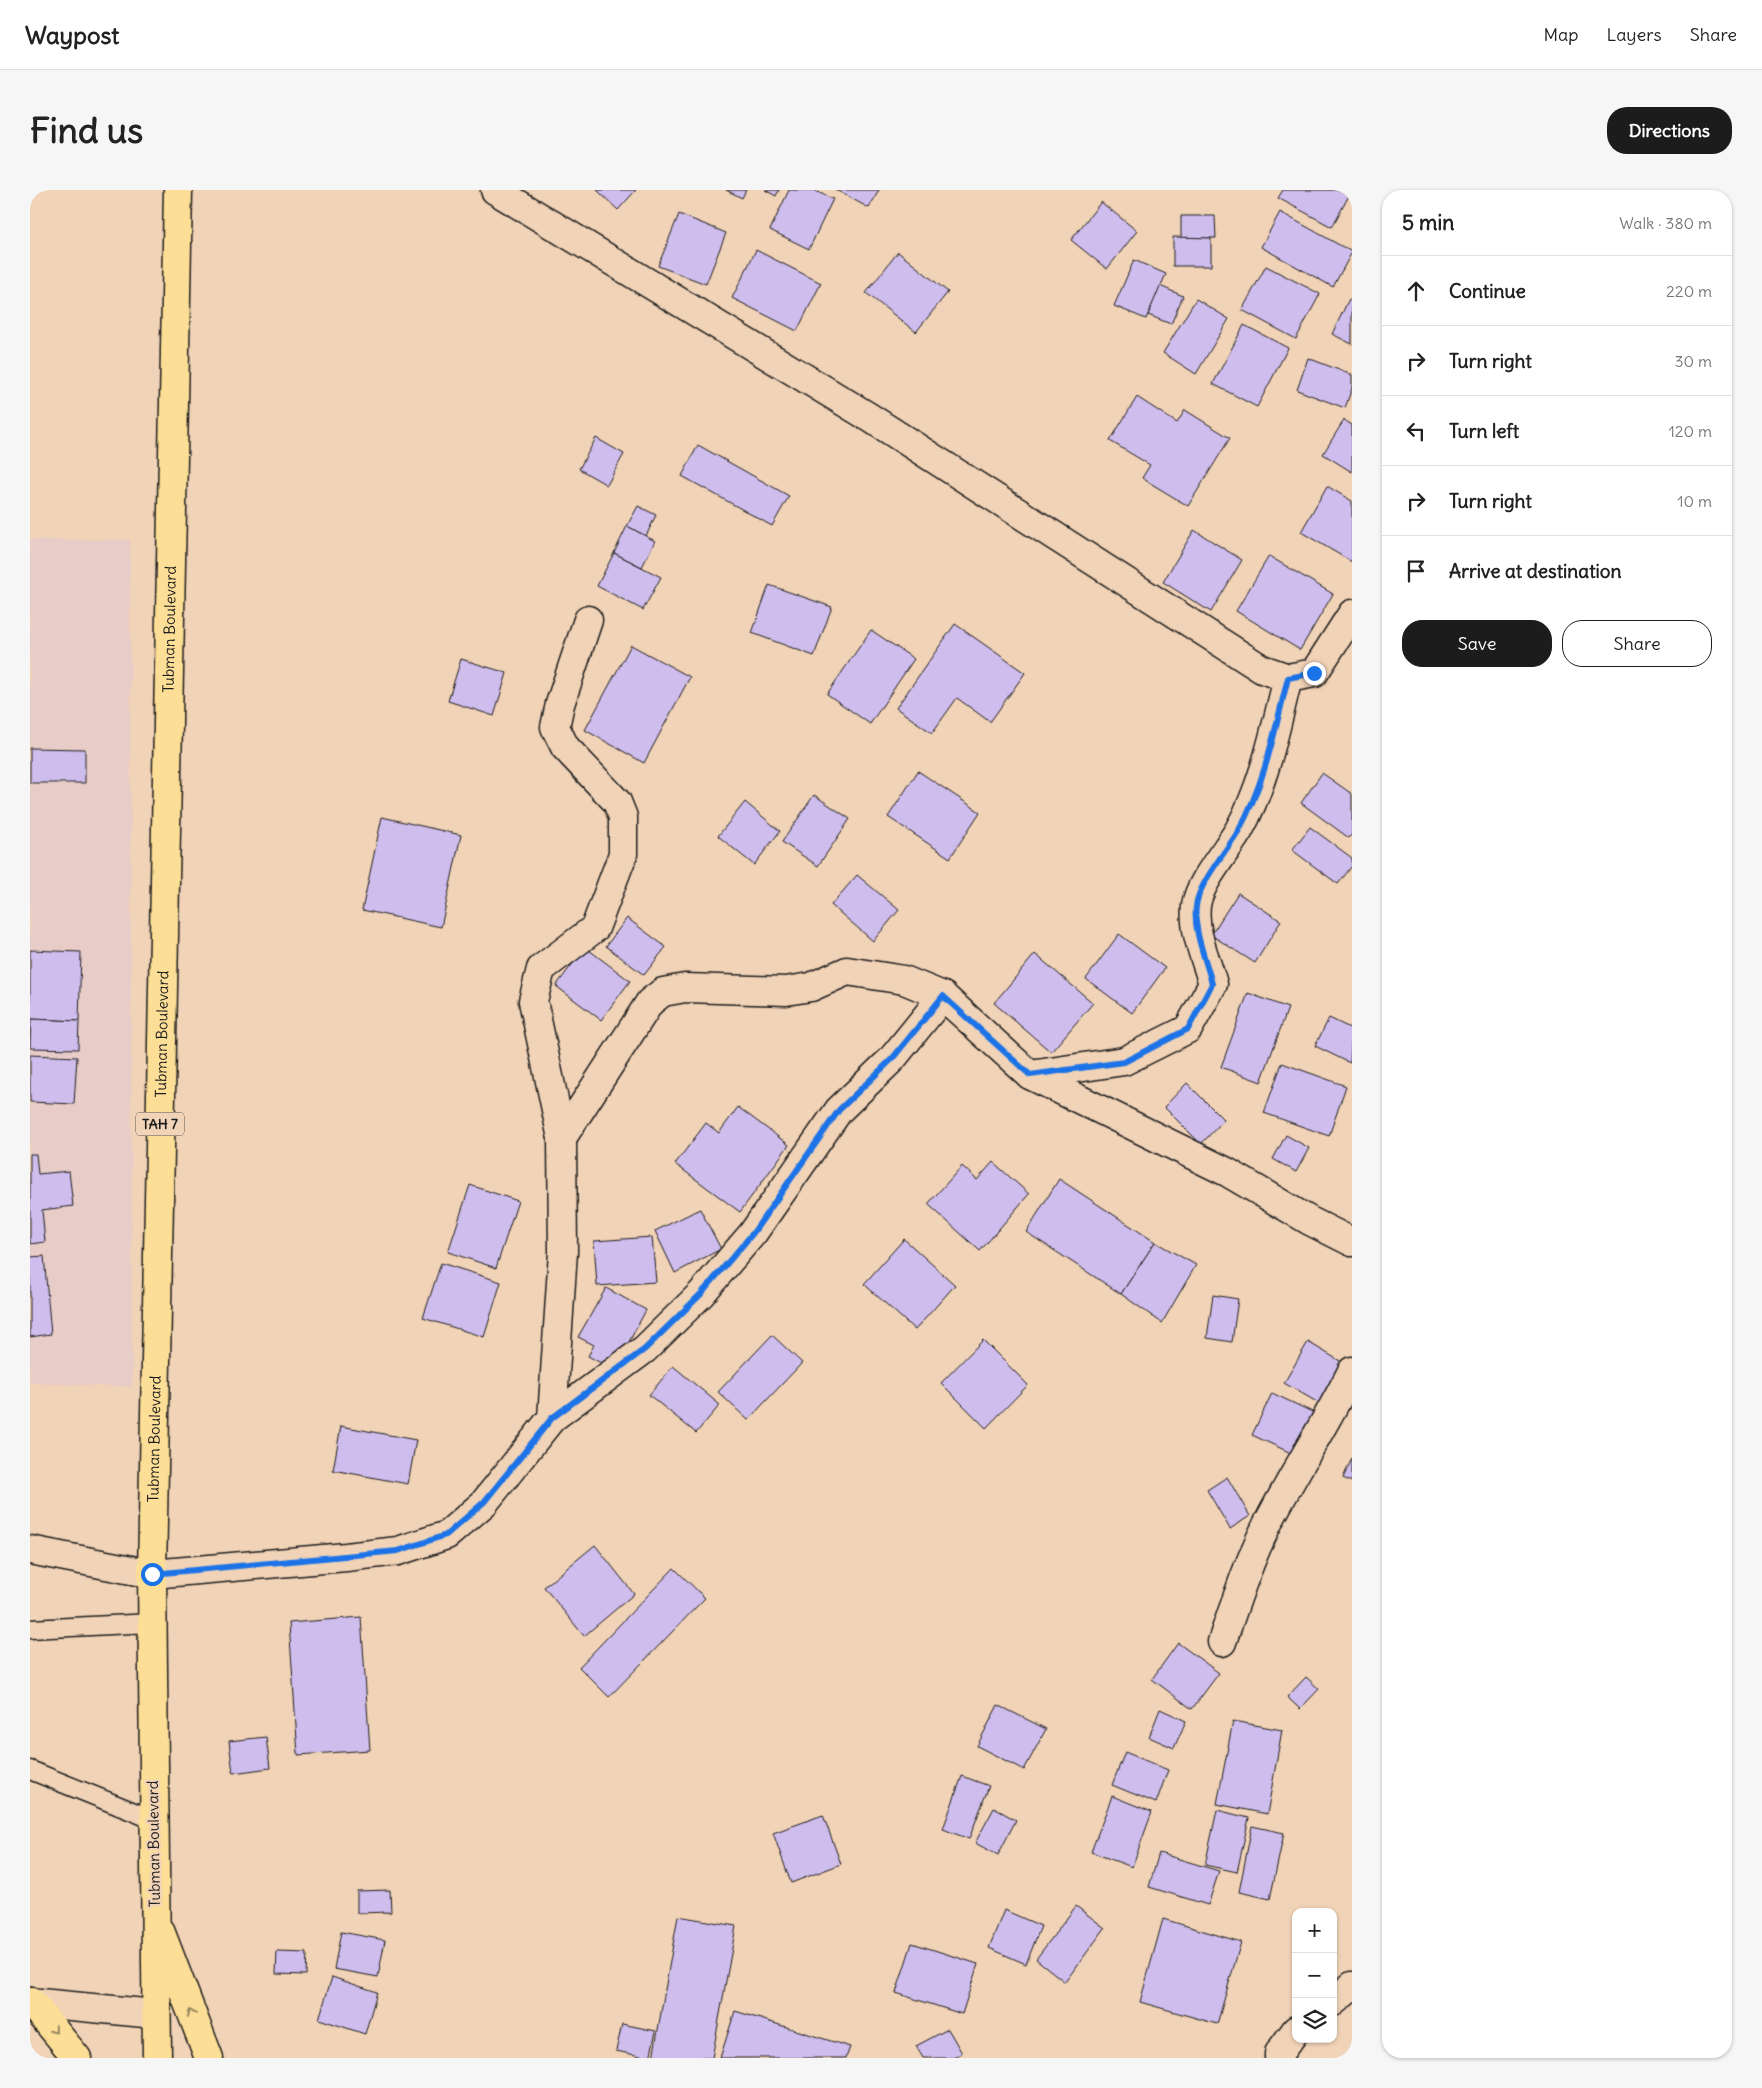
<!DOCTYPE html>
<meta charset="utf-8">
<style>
:root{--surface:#fff;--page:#f6f6f6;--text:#222;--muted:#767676;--line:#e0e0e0;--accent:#1c1c1c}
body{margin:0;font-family:Delius,sans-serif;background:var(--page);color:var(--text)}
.controls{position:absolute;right:15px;bottom:15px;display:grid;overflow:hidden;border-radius:10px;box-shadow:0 1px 4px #0004}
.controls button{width:45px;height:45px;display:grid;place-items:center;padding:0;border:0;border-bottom:1px solid var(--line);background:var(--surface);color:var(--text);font:25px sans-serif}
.stop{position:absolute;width:15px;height:15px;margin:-11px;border:4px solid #1a73e8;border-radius:50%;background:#fff}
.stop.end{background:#1a73e8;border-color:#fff;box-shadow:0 1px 5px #0008}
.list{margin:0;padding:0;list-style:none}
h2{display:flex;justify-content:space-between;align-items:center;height:65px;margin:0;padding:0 20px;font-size:21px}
h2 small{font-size:16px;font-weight:400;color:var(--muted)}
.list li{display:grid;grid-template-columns:32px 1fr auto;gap:15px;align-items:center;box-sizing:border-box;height:70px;padding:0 20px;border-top:1px solid var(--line)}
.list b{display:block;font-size:19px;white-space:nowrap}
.list em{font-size:16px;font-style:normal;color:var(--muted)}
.actions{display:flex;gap:10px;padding:15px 20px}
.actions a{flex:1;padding:11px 0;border:1px solid var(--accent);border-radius:20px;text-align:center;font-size:18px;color:var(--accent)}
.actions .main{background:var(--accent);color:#fff}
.icon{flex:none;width:28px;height:28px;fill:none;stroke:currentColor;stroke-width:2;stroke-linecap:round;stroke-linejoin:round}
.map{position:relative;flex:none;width:1322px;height:1868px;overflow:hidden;border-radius:20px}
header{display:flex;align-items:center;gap:30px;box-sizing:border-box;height:70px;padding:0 25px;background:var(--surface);border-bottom:1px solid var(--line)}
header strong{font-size:24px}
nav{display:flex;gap:28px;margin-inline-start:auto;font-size:18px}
.intro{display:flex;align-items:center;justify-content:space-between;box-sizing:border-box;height:120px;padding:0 30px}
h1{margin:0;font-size:35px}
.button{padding:12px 22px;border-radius:20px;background:var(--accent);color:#fff;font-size:18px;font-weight:700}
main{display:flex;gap:30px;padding:0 30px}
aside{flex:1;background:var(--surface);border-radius:20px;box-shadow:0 1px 4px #0004}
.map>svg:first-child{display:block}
.built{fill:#e7ccc8}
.building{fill:#cfbdee;stroke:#1c1c1c}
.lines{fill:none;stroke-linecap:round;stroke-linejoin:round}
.service-casing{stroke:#1c1c1c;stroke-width:21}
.minor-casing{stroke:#1c1c1c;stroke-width:31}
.tertiary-casing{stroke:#1c1c1c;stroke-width:31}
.trunk-casing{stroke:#1c1c1c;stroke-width:31}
.service{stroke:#f1d3b7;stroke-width:18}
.minor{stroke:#f1d3b7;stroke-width:28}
.tertiary{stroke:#f1d3b7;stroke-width:28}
.trunk{stroke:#fdde96;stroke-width:28}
.oneway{stroke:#98875f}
.route{stroke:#1a73e8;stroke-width:6}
.labels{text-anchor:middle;stroke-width:4.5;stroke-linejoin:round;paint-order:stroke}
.shield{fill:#f1d3b7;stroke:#5c534a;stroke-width:1}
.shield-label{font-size:14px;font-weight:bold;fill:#1c1c1c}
.street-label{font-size:15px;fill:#1c1c1c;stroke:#f1d3b7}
</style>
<header>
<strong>Waypost</strong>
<nav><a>Map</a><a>Layers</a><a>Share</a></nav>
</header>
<div class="intro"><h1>Find us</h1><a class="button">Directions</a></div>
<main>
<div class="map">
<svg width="1322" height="1868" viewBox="0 0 1322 1868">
<rect width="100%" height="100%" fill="#f1d3b7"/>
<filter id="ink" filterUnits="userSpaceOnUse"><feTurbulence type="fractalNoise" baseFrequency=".02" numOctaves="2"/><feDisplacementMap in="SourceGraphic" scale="10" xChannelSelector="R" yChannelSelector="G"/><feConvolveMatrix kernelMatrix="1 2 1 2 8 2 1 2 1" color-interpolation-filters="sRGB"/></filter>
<g filter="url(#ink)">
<path class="built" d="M0,350H100L102,1197L0,1193Z"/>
<g class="building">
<path d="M567,0H606L588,20Z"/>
<path d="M696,0H716L712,8Z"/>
<path d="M735,0H749L746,6Z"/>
<path d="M759,0H783L803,9L779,59L740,40Z"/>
<path d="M806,0H849L839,18Z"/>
<path d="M1253,0H1322L1302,37L1248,8Z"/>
<path d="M1071,12L1107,41L1077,79L1041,50Z"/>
<path d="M1250,22L1322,62L1303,97L1231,57Z"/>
<path d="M649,24L696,43L676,94L628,76Z"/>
<path d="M1151,26H1185L1186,48H1151Z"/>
<path d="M1143,47L1181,48V76H1143Z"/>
<path d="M726,60L791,93L767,141L702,108Z"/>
<path d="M868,62L918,102L886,142L836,103Z"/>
<path d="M1104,70L1136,84L1116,129L1084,116Z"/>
<path d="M1236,76L1290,104L1266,149L1212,120Z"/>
<path d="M1130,96L1153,106L1141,134L1118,125Z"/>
<path d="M1166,109L1199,129L1166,184L1133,163Z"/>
<path d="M1319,109L1322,110V154L1302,144Z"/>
<path d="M1214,135L1258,158L1227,217L1183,194Z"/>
<path d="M1278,168L1322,185V198L1315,218L1267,200Z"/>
<path d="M1107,207L1147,233L1155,220L1200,248L1158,316L1112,288L1120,275L1080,251Z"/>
<path d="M1314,230L1322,235V282L1293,264Z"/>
<path d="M566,248L594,264L577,295L549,279Z"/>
<path d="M668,255L759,306L742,336L652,286Z"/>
<path d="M1297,296L1322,311V372L1271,342Z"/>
<path d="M608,316L626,325L616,346L597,336Z"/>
<path d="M597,336L625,351L612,377L584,363Z"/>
<path d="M1164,340L1212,370L1181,422L1133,392Z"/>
<path d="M584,363L631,387L613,420L567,396Z"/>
<path d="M1239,366L1303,404L1270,460L1206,421Z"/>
<path d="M739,395L802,417L784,466L722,443Z"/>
<path d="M925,434L995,483L960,532L927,508L902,543L866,518Z"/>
<path d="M841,440L884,469L840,534L797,504Z"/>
<path d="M601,455L660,487L614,573L555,540Z"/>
<path d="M431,469L477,483L464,526L418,511Z"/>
<path d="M0,558L55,559V593H0Z"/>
<path d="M888,581L950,622L920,668L858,627Z"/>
<path d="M1292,583L1322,604V644L1319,648L1271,613Z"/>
<path d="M784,605L820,629L788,676L752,652Z"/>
<path d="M715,612L750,641L724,675L688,646Z"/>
<path d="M352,627L431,645L411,737L332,720Z"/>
<path d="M1280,637L1322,668V676L1308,694L1262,660Z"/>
<path d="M827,685L869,720L843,751L801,715Z"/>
<path d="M1208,703L1251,731L1225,773L1181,745Z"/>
<path d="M597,728L636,757L614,785L576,756Z"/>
<path d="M1089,744L1135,778L1102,823L1056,789Z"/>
<path d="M555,757L600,791L571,830L526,796Z"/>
<path d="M0,760L51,762L49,831L0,829Z"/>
<path d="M1005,764L1063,813L1021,862L964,813Z"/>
<path d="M1218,803L1258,818L1231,892L1191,877Z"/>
<path d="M1299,828L1322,839L1320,873L1285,856Z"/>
<path d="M1,829L49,831L48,859L0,858Z"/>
<path d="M0,865L47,867L44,914L0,912Z"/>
<path d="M1252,873L1316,896L1299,946L1234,923Z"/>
<path d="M1157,893L1194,930L1171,954L1134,917Z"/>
<path d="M708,917L759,955L710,1022L645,974L676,933L689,943Z"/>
<path d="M1256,945L1279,958L1266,982L1243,969Z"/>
<path d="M0,964H6L8,984L39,981L43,1016L12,1020L15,1052L0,1054Z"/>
<path d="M963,972L999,1004L950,1061L898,1014L932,976L947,990Z"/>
<path d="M1029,989L1125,1052L1091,1104L996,1042Z"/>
<path d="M440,995L488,1011L466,1078L418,1062Z"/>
<path d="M670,1019L691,1059L645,1083L625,1041Z"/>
<path d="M622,1047L626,1092L567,1096L564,1051Z"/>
<path d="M874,1049L925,1095L885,1140L834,1094Z"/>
<path d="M1125,1052L1166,1075L1132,1133L1091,1104Z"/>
<path d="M14,1066L21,1144L0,1147V1067Z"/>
<path d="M411,1073L471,1092L454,1147L393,1128Z"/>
<path d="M576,1098L616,1120L584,1180L558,1166L564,1155L548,1147Z"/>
<path d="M1183,1105L1208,1109L1202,1152L1177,1148Z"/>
<path d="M742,1145L772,1173L718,1230L688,1202Z"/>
<path d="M953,1150L998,1195L956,1238L911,1193Z"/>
<path d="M1278,1152L1315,1174L1292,1215L1254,1193Z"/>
<path d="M643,1176L690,1215L666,1243L619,1205Z"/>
<path d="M1242,1203L1293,1227L1274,1269L1222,1245Z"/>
<path d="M311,1236L386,1250L378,1294L303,1280Z"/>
<path d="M1322,1268V1292L1313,1288Z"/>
<path d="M1197,1287L1220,1326L1200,1339L1177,1300Z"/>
<path d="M565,1355L604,1404L554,1446L514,1397Z"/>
<path d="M644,1378L675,1408L579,1507L549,1477Z"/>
<path d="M331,1427L340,1560L268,1565L259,1433Z"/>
<path d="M1148,1453L1189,1483L1162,1519L1122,1489Z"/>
<path d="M1276,1487L1289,1499L1270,1519L1257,1507Z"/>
<path d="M968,1515L1016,1539L994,1580L947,1556Z"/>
<path d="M1130,1519L1156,1531L1144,1558L1119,1547Z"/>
<path d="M1203,1531L1252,1540L1237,1624L1187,1614Z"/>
<path d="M236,1547L240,1578L203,1583L199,1551Z"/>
<path d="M1095,1562L1138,1580L1126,1613L1082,1595Z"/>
<path d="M932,1586L959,1596L939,1649L913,1639Z"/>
<path d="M1082,1606L1122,1622L1102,1677L1061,1662Z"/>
<path d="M964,1618L986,1630L968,1665L945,1653Z"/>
<path d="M1187,1620L1219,1628L1207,1682L1175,1675Z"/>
<path d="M793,1625L811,1674L761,1693L743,1643Z"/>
<path d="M1222,1636L1254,1643L1240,1709L1209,1702Z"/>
<path d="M1129,1663L1189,1681L1178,1715L1119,1697Z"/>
<path d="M360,1700L361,1722L327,1723V1701Z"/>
<path d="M1046,1716L1075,1738L1035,1792L1006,1769Z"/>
<path d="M974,1720L1011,1736L996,1774L959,1758Z"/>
<path d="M648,1726L706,1736L682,1868H623Z"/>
<path d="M1133,1729L1211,1752L1187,1834L1110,1812Z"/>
<path d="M311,1742L355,1750L348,1787L304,1779Z"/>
<path d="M882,1753L948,1774L932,1824L866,1803Z"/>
<path d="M247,1762L277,1763L276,1785L246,1784Z"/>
<path d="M302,1787L347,1802L335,1844L289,1829Z"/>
<path d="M705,1821L820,1857L816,1868H690Z"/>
<path d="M592,1834L626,1841L620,1868L586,1861Z"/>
<path d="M918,1839L932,1863L923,1868H893L886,1856Z"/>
</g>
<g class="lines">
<g class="service-casing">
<g id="service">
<path d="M0,1439L122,1433"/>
<path d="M0,1580L124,1630"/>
</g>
</g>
<g class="minor-casing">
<g id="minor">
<path d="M465,0L839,227L1232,479L1258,488L1284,483L1322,424"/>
<path d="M1000,885L1094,871L1158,839L1183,794C1176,769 1163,742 1166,716C1168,694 1198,659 1209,640C1235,593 1245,539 1258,488"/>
<path d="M532,948L620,812L633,802L655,798L756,801L781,797L817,781L874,790L913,806L1000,885L1197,982L1280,1031L1322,1052"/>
<path d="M522,1228L615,1159L671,1104L723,1043L809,920L862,869L913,806"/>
<path d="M0,1360L122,1384L316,1367L368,1361L417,1345L454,1313L522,1228L533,1062L532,948L503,811L511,779L565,738L593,664V627L587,612L535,557L525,537L530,514L558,430"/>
<path d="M1192,1452C1206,1411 1219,1370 1239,1331C1265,1281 1296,1233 1322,1181"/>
<path d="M1303,1812L1322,1796"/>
<path d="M1249,1868V1863L1266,1840"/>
</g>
</g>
<g class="tertiary-casing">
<path id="tertiary" d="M0,1812L125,1824"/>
</g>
<g class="trunk-casing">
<g id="trunk">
<path d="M131,1743L179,1868"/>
<path d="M1,1812L47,1868"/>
<path id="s1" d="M127,1868L122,1384L148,0"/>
</g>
</g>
<use href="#service" class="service"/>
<use href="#minor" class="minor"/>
<use href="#tertiary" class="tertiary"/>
<use href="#trunk" class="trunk"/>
</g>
<defs><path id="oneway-chevron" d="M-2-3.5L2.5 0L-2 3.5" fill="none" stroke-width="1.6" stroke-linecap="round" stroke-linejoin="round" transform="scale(1.25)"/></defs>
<g class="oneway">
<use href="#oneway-chevron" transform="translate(161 1823) rotate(-111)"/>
<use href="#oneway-chevron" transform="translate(24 1840) rotate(51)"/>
</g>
</g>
<g class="lines" filter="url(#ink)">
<path class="route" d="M122,1384L368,1361L416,1345L454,1312L522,1228L615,1159L671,1104L723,1043L809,920L862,869L913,806L1000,885L1094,872L1158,839L1182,794C1176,769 1163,742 1166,716C1168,694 1198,659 1209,640C1235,593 1245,539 1258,488L1284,483"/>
</g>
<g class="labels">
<rect class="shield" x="106" y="922.5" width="48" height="23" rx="4"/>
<g class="shield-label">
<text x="130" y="939">TAH 7</text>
</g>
<g class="street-label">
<text dy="5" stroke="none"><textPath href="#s1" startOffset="1429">Tubman Boulevard</textPath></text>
<text dy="5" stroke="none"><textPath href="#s1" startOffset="1024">Tubman Boulevard</textPath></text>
<text dy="5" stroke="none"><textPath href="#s1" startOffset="619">Tubman Boulevard</textPath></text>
<text transform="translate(124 1654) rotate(-91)" y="5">Tubman Boulevard</text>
</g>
</g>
</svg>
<div class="controls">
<button>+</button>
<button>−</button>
<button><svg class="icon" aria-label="layers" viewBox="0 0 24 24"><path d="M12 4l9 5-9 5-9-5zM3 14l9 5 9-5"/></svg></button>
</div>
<div class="stop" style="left:122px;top:1384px"></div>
<div class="stop end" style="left:1284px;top:483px"></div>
</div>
<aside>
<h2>5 min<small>Walk · 380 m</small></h2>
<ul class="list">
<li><svg class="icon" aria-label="ahead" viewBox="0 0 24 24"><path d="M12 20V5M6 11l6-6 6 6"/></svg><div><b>Continue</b></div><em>220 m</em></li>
<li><svg class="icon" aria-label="right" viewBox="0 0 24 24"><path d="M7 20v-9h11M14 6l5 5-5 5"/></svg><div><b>Turn right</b></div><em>30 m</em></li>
<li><svg class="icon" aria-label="left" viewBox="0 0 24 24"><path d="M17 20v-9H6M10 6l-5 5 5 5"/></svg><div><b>Turn left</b></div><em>120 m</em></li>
<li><svg class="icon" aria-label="right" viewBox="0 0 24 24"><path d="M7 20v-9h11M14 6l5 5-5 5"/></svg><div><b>Turn right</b></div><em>10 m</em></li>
<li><svg class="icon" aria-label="arrive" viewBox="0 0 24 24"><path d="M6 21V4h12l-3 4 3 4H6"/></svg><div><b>Arrive at destination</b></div></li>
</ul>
<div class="actions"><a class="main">Save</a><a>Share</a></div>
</aside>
</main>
